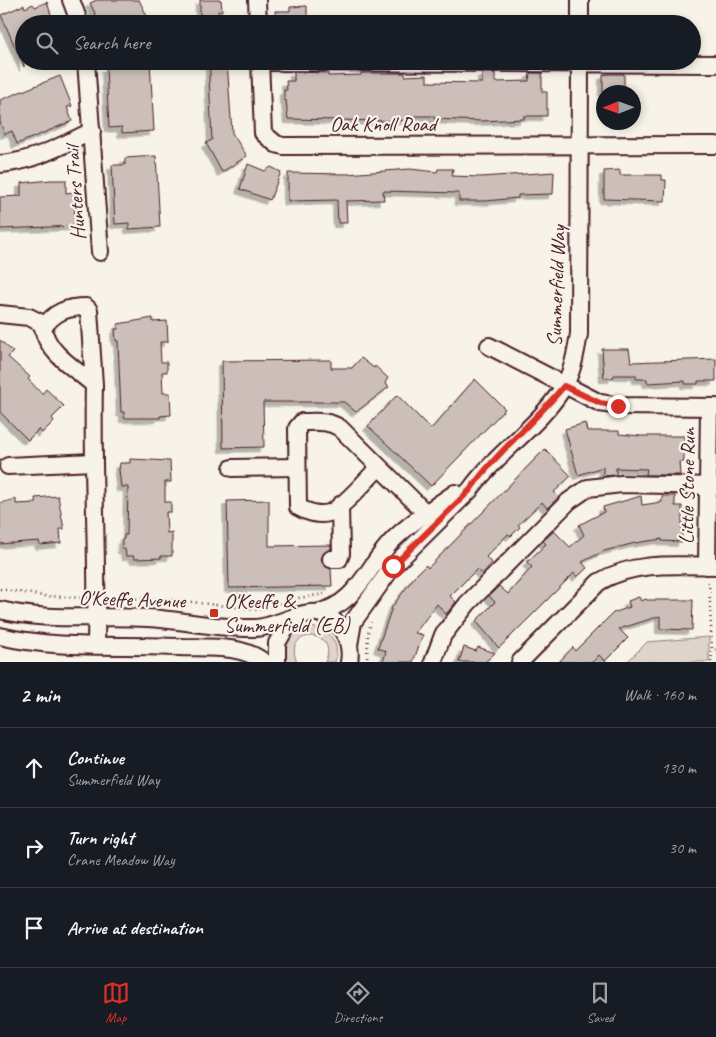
<!DOCTYPE html>
<meta charset="utf-8">
<style>
:root{--surface:#171b24;--page:#242831;--text:#f1f3f6;--muted:#9ea1a6;--line:#363941;--accent:#d93025}
body{margin:0;font-family:Caveat,sans-serif;background:var(--page);color:var(--text)}
.compass{position:absolute;left:596px;top:85px;width:45px;height:45px;border-radius:50%;background:var(--surface);box-shadow:0 2px 8px #0003;rotate:269deg}
.stop{position:absolute;width:15px;height:15px;margin:-11px;border:4px solid #d93025;border-radius:50%;background:#fff}
.stop.end{background:#d93025;border-color:#fff;box-shadow:0 1px 5px #0008}
.list{margin:0;padding:0;list-style:none}
h2{display:flex;justify-content:space-between;align-items:center;height:65px;margin:0;padding:0 20px;font-size:21px}
h2 small{font-size:16px;font-weight:400;color:var(--muted)}
.list li{display:grid;grid-template-columns:32px 1fr auto;gap:15px;align-items:center;box-sizing:border-box;height:80px;padding:0 20px;border-top:1px solid var(--line)}
.list b{display:block;font-size:19px;white-space:nowrap}
.list p{margin:0;font-size:16px;white-space:nowrap;color:var(--muted)}
.list em{font-size:16px;font-style:normal;color:var(--muted)}
.icon{flex:none;width:28px;height:28px;fill:none;stroke:currentColor;stroke-width:2;stroke-linecap:round;stroke-linejoin:round}
.map{position:relative;flex:none;width:716px;height:662px;overflow:hidden}
.search{position:absolute;background:var(--surface);box-shadow:0 2px 8px #0003;left:15px;right:15px;top:15px;height:55px;display:flex;align-items:center;gap:12px;box-sizing:border-box;padding:0 18px;border-radius:28px;color:var(--muted);font-size:19px}
.sheet{height:305px;background:var(--surface)}
nav{display:flex;justify-content:space-around;align-items:center;box-sizing:border-box;height:70px;border-top:1px solid var(--line);background:var(--surface);font-size:14px;color:var(--muted)}
nav a{display:grid;justify-items:center;gap:2px}
nav .on{color:var(--accent)}
.map>svg:first-child{display:block}
.green{fill:#ded4cc;stroke:#947a7c}
.building{fill:#ccbfb9;stroke:#4a1f2b;filter:url(#shadow)}
.lines{fill:none;stroke-linecap:round;stroke-linejoin:round}
.minor-casing{stroke:#4a1f2b;stroke-width:20}
.path{stroke:#4a1f2b;stroke-width:2.5;stroke-dasharray:1 4;stroke-linecap:butt}
.minor{stroke:#f7f3e8;stroke-width:16}
.route{stroke:#d93025;stroke-width:6}
.poi-dot{fill:#c8321e;stroke:#f7f3e8;stroke-width:2}
.labels{text-anchor:middle;stroke-width:4.5;stroke-linejoin:round;paint-order:stroke}
.street-label{font-size:21px;fill:#4a1f2b;stroke:#f7f3e8}
.poi-label{font-size:21px;fill:#4a1f2b;stroke:#f7f3e8;text-anchor:start}
</style>
<div class="map">
<svg width="716" height="662" viewBox="0 0 716 662">
<defs>
<filter id="shadow"><feDropShadow dx="-4.5" dy="4.5" stdDeviation="0" flood-color="#0004"/></filter>
</defs>
<rect width="100%" height="100%" fill="#f7f3e8"/>
<filter id="ink" filterUnits="userSpaceOnUse"><feTurbulence type="fractalNoise" baseFrequency=".02" numOctaves="2"/><feDisplacementMap in="SourceGraphic" scale="10" xChannelSelector="R" yChannelSelector="G"/><feConvolveMatrix kernelMatrix="1 2 1 2 8 2 1 2 1" color-interpolation-filters="sRGB"/></filter>
<g filter="url(#ink)">
<g class="green">
<path d="M311,627C329,629 341,643 335,662H325C341,628 281,627 297,662H287C281,644 293,629 311,627Z"/>
<path d="M709,637V662H627L647,642Z"/>
</g>
<g class="building">
<path d="M97,0H139L151,24H100L90,3Z"/>
<path d="M200,0H221L222,11H218L219,24H200Z"/>
<path d="M47,2L53,21L47,24H24V67L1,15L24,5L25,8L33,4L35,7Z"/>
<path d="M307,6V24H276L275,11H290V7Z"/>
<path d="M150,61L154,131L122,133V127L109,128L106,68L119,67V62Z"/>
<path d="M227,61L232,133L247,156L222,172L206,143L212,140L209,76H210V62Z"/>
<path d="M294,72L328,73V76L361,75V73H405V76L427,75V82L482,83V73H495V82L529,81L530,73H542V92H547V116H524V119L482,121L434,119V116H406V120L390,121L288,119L286,100H284V90H287L286,81H294Z"/>
<path d="M609,74H624V92H603V75Z"/>
<path d="M60,76L72,106L67,107L72,121L17,144L12,131L5,134L0,122V100Z"/>
<path d="M156,156L160,227L129,229V223L115,224L112,165H125V158Z"/>
<path d="M248,164L265,171L271,167L281,172L270,200L240,189Z"/>
<path d="M410,169L437,172L438,169H453L452,176L481,177L554,172L553,194L518,195V198L485,201H459V193L383,191L384,200L346,201L347,223H338L337,200L288,201V173L347,174Z"/>
<path d="M620,170V175H662V180H666L665,201L604,199V171Z"/>
<path d="M51,180H66V193L74,192L75,226L0,229V197L21,196V183Z"/>
<path d="M153,318V322L167,321L168,342H160L161,362H167V372H162L163,393H170L171,415L160,416V418H124V412H121L118,341H116L115,329H118V324Z"/>
<path d="M0,340L13,352L8,357L30,377L28,379L42,394L46,389L64,406L52,418L54,421L42,433L39,429L28,440L0,412Z"/>
<path d="M602,349H629L631,362L716,359V381H698V384H685V381L647,383V379H636V375H614L613,378H604Z"/>
<path d="M361,358L374,368L375,366L388,378L385,383L389,387L356,412L344,402H263L264,447L223,448L222,361L331,360V368H352Z"/>
<path d="M475,379L505,409L431,486L368,426L397,395L431,429Z"/>
<path d="M585,423L587,431H619V434L641,436H684V462H679L680,475H646L647,469L616,468V475L603,476V467L578,475L565,429Z"/>
<path d="M545,449L571,476L554,492L559,497L547,508L542,502L518,525L520,527L511,536L508,534L486,557L492,563L482,574L477,569L450,596L456,602L446,614L437,604L415,633L423,635L413,662H383L386,651L378,648L392,607L415,576L426,565L428,568Z"/>
<path d="M130,459L170,461L171,482H165V502H171V512H166L167,533L172,532V556H161V558L134,559V556H126L125,549H122V539H124V535H127L128,487H121L119,470L120,463H130Z"/>
<path d="M58,496L64,529H60L61,543L40,545L39,541L0,544V503L16,499V504L36,503L35,498Z"/>
<path d="M641,496L642,505L662,502V496H675V506H682V542L662,541V539L635,543L604,551L582,562L587,568L577,577L574,573L499,648L476,621L495,602L489,596L499,586L508,594L532,567L527,562L546,544L543,541L554,531L570,547L584,535L579,525L604,512L603,507Z"/>
<path d="M269,500V546L331,545V549L323,554L321,559L326,567L331,569L332,586L229,588L227,501Z"/>
<path d="M639,597L641,601L646,599L647,600H693L692,630L660,629V616L619,629L628,638L605,661L599,655L593,662H559L573,647L575,651L613,613L630,607L628,601Z"/>
<path d="M464,647L476,651L478,647L495,653L485,662H459Z"/>
</g>
<g class="lines">
<g class="minor-casing">
<g id="minor">
<path d="M71,0L80,24"/>
<path d="M257,0L258,24"/>
<path d="M580,24V0"/>
<path d="M86,61L100,252"/>
<path d="M260,61L263,133L276,144L283,146L716,145"/>
<path d="M260,62L716,64"/>
<path d="M0,164C32,162 63,145 92,131"/>
<path d="M86,307L89,310L94,385C76,369 47,353 43,328C54,312 67,307 86,307Z"/>
<path d="M0,314L29,317L45,325"/>
<path d="M489,346L600,403L619,406L716,407"/>
<path d="M94,385C92,471 98,558 96,644"/>
<path d="M8,466L93,462"/>
<path d="M379,467C368,478 343,508 329,513C319,516 306,512 298,507L297,428L302,422C316,422 328,420 340,428L436,523"/>
<path d="M232,468L297,467"/>
<path d="M331,559H339L341,554L340,505"/>
<path d="M707,566L709,407"/>
<path d="M0,610C49,622 98,615 148,618C183,620 219,629 254,628C275,628 301,610 317,613C339,617 353,640 349,662"/>
<path d="M316,613C358,605 367,565 394,539C412,521 435,507 455,493"/>
<path d="M0,636C58,650 120,644 179,647C207,648 241,644 264,662"/>
<path d="M349,645L353,622L393,566L470,490C497,452 540,426 564,386C573,371 576,351 579,334L580,61"/>
<path d="M277,662V643L291,619"/>
<path d="M433,662L443,635L468,603L569,501L588,488L621,484L716,486"/>
<path d="M520,662L599,582C634,561 676,565 716,566"/>
</g>
</g>
<g class="path">
<path d="M709,582L712,650"/>
<path d="M0,589L44,596L83,598"/>
<path d="M111,598L174,600L259,610L299,598L324,594"/>
<path d="M367,662L368,633L371,622"/>
<path d="M711,662L712,650H716"/>
</g>
<use href="#minor" class="minor"/>
</g>
</g>
<g class="lines" filter="url(#ink)">
<path class="route" d="M393,566L470,490C496,453 535,421 564,386L600,403L618,406"/>
</g>
<rect class="poi-dot" x="209" y="608" width="10" height="10" rx="2.5"/>
<g class="labels">
<g class="street-label">
<text x="383" y="131">Oak Knoll Road</text>
<text transform="translate(75 193) rotate(-94)" y="7">Hunters Trail</text>
<text transform="translate(556 286) rotate(-88)" y="7">Summerfield Way</text>
<text transform="translate(687 486) rotate(-89)" y="7">Little Stone Run</text>
<text transform="translate(132 599) rotate(2)" y="7">O'Keeffe Avenue</text>
</g>
<g class="poi-label">
<text x="224" y="608">O'Keeffe &amp;<tspan x="224" dy="24">Summerfield (EB)</tspan></text>
</g>
</g>
</svg>
<svg class="compass" viewBox="-18 -18 36 36"><path d="M0-13l5 13h-10z" fill="#e53935"/><path d="M0 13l5-13h-10z" fill="#9ea1a6"/></svg>
<div class="stop" style="left:393px;top:566px"></div>
<div class="stop end" style="left:618px;top:406px"></div>
<div class="search"><svg class="icon" aria-label="search" viewBox="0 0 24 24"><circle cx="10" cy="10" r="6"/><path d="M15 15l6 6"/></svg>Search here</div>
</div>
<section class="sheet">
<h2>2 min<small>Walk · 160 m</small></h2>
<ul class="list">
<li><svg class="icon" aria-label="ahead" viewBox="0 0 24 24"><path d="M12 20V5M6 11l6-6 6 6"/></svg><div><b>Continue</b><p>Summerfield Way</p></div><em>130 m</em></li>
<li><svg class="icon" aria-label="right" viewBox="0 0 24 24"><path d="M7 20v-9h11M14 6l5 5-5 5"/></svg><div><b>Turn right</b><p>Crane Meadow Way</p></div><em>30 m</em></li>
<li><svg class="icon" aria-label="arrive" viewBox="0 0 24 24"><path d="M6 21V4h12l-3 4 3 4H6"/></svg><div><b>Arrive at destination</b></div></li>
</ul>
</section>
<nav>
<a class="on"><svg class="icon" aria-label="map" viewBox="0 0 24 24"><path d="M3 6l6-2 6 2 6-2v14l-6 2-6-2-6 2zM9 4v14M15 6v14"/></svg>Map</a>
<a><svg class="icon" aria-label="directions" viewBox="0 0 24 24"><path d="M12 3l9 9-9 9-9-9zM9 14v-3h6M13 9l2 2-2 2"/></svg>Directions</a>
<a><svg class="icon" aria-label="saved" viewBox="0 0 24 24"><path d="M7 4h10v16l-5-4-5 4z"/></svg>Saved</a>
</nav>
